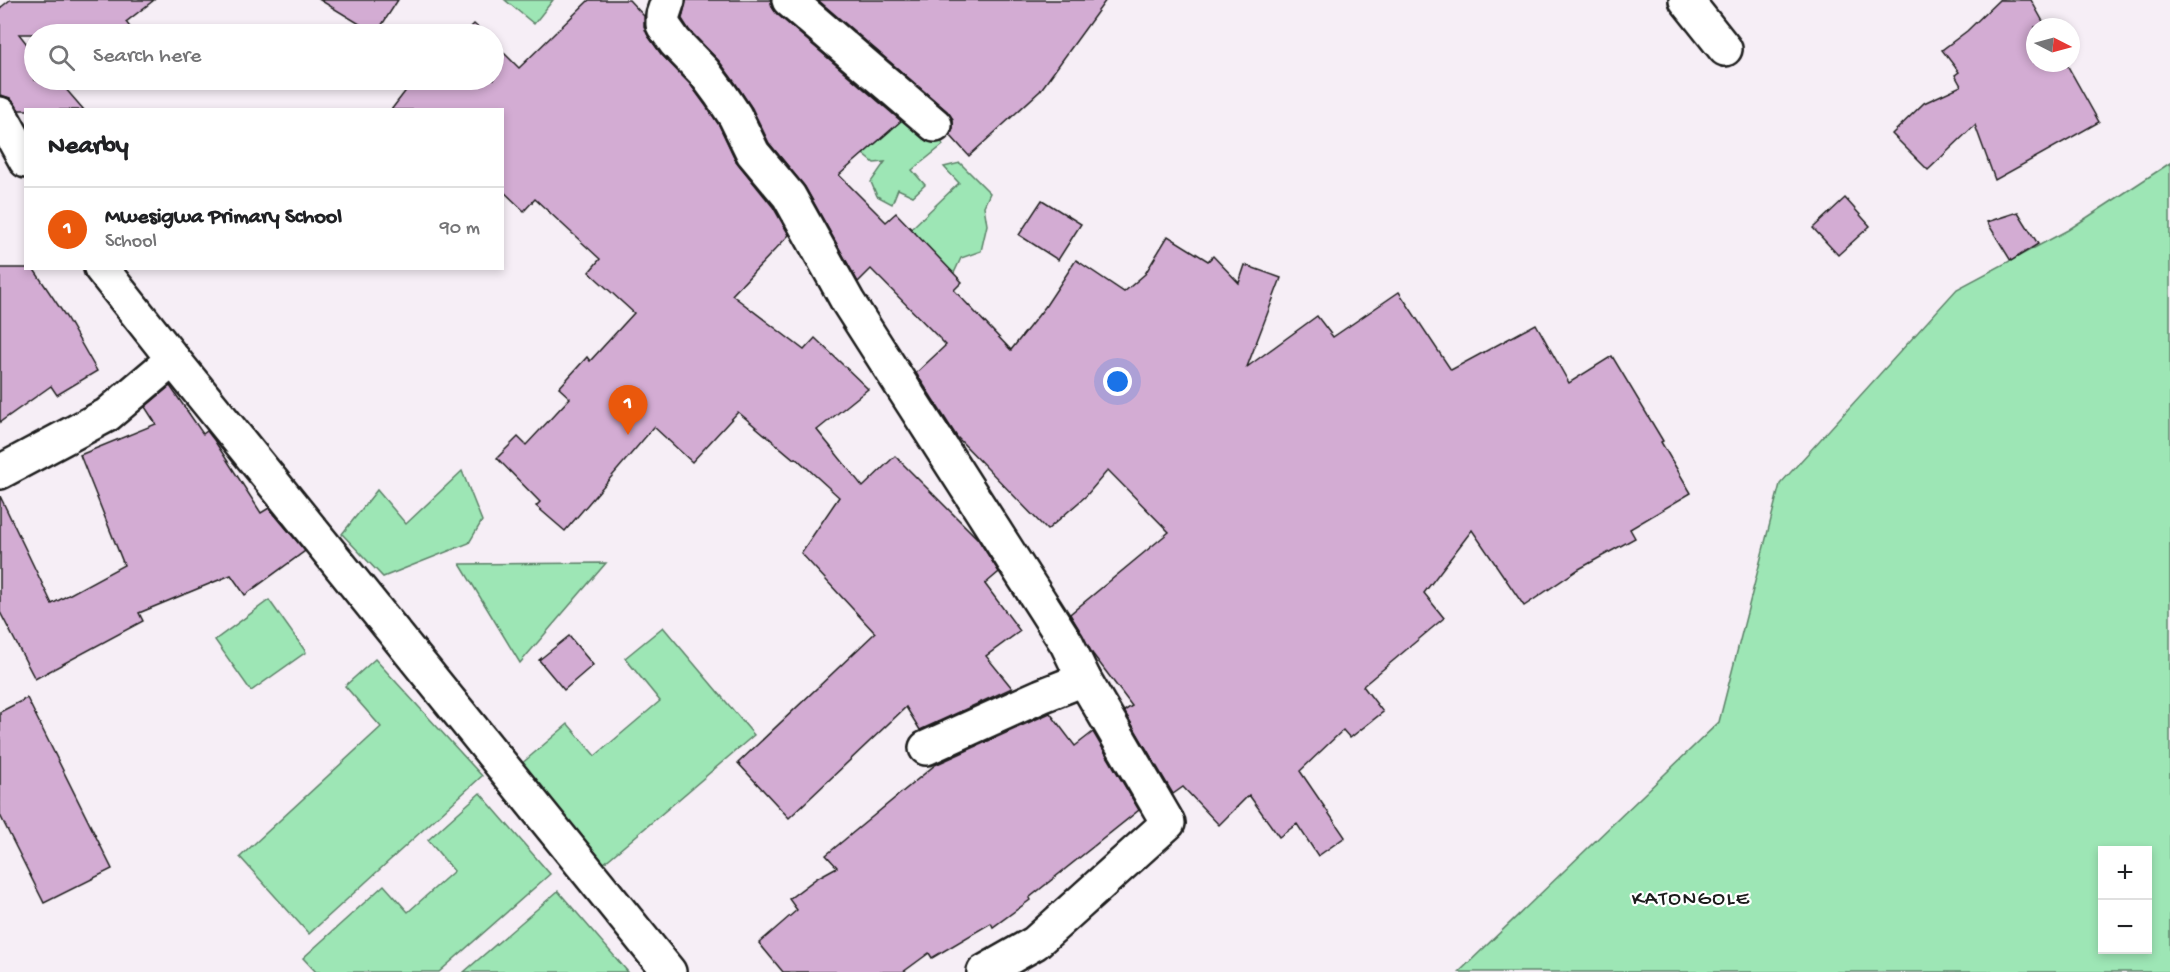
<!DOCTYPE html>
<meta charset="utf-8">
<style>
:root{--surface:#fff;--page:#f2f2f2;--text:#202124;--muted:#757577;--line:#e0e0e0;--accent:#ea580c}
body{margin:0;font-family:"Gochi Hand",sans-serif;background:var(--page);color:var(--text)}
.controls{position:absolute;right:18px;bottom:18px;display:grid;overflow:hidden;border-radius:0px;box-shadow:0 3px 9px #0003}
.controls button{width:54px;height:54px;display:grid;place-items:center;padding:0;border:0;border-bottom:2px solid var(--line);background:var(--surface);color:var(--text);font:30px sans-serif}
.compass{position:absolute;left:2026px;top:18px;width:54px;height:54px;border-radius:50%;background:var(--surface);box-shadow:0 3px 9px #0003;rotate:96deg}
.you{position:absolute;left:1118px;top:382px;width:21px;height:21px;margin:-15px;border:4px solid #fff;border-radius:50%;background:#1a73e8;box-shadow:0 0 0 9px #1a73e833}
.badge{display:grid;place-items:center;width:39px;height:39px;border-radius:50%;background:var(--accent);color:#fff;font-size:20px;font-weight:700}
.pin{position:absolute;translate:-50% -50px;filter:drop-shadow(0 2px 3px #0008)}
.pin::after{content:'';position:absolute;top:32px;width:21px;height:18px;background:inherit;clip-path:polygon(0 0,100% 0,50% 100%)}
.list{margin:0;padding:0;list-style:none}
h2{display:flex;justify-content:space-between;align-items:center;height:78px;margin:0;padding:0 24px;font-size:26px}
h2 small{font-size:20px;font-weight:400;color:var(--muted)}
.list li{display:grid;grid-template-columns:39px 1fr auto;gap:18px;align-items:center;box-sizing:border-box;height:84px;padding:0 24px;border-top:2px solid var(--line)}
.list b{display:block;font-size:22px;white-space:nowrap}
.list p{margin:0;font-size:20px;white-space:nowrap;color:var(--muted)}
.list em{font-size:20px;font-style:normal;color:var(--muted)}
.icon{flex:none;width:33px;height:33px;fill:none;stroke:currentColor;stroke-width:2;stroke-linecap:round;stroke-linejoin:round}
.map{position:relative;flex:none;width:2170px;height:972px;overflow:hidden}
.search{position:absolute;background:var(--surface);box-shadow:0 3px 9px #0003;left:24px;top:24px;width:480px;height:66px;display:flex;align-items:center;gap:15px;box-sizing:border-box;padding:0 21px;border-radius:33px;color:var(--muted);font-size:22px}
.panel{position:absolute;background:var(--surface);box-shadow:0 3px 9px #0003;left:24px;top:108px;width:480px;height:162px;border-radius:0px}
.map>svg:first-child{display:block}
.green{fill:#9de6b5;stroke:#5c8168;stroke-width:1.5;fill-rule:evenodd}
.building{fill:#d3acd3;stroke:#1c1c1c;stroke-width:1.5}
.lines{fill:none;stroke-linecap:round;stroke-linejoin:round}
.minor-casing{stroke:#1c1c1c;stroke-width:38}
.minor{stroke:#fff;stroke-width:33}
.labels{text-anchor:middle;stroke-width:4.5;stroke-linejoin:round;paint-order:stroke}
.quarter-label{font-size:21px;letter-spacing:1.5px;fill:#1c1c1c;stroke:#fff}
</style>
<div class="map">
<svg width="2170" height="972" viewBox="0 0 2170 972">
<rect width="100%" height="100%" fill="#f6eef6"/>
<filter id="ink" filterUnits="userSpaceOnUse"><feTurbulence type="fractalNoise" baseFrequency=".0167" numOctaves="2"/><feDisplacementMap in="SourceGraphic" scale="12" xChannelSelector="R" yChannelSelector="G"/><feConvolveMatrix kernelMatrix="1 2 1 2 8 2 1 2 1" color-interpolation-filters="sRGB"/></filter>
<g filter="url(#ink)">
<g class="green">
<path d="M505,0H553L534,24Z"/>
<path d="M921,113L935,125L943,145L912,170L925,185L913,196L898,189L892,204L877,196L871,182L885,162L874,163L863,154L890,131L900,118L910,127Z"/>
<path d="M960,163L990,193L984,206L987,225L981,251L961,258L954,273L934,257L893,246L959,183L944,167Z"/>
<path d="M2170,163V972H1459L1719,722L1780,484L1957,289L2068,230ZM2102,850H2148V950H2102Z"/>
<path d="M462,471L482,521L469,543L383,577L342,534L377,490L406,524Z"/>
<path d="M606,563L520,663L460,564Z"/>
<path d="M269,600L306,652L251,691L215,640Z"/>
<path d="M663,627L754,735L603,864L520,765L568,724L595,756L660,701L625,658Z"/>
<path d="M375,659L482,776L309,934L240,857L381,727L345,686Z"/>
<path d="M480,793L550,874L439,972H316L303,958L384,885L408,912L454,871L428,840Z"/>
<path d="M558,891L628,972H464Z"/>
</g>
<g class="building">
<path d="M10,0H154L126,22L135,34H19L34,53V80H58L84,110H19L10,98L0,95V8Z"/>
<path d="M320,0H398L376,34Z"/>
<path d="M589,0H629L644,16V26L648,36L662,55L690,84L706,106L719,125L736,161L773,207L789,235L732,295L804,350L815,338L868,389L817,430L863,487L895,456L978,539L999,572L985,584L1020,631L986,656L1012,688L920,730L906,707L789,818L738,763L875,633L801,553L839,497L796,458L794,459L738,412L692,462L654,427L565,531L536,506L540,502L497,458L518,437L526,445L570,398L559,388L587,357L590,361L634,313L589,272L600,259L535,199L524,211L502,190V110H391L414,80H494V43L519,68Z"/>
<path d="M686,0H771L772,7L777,14L901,121L839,175L886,222L896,213L962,282L954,290L1011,350L1045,307L1076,260L1124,292L1145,274L1168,236L1208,261L1213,256L1239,283L1245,265L1281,278L1247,367L1317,316L1333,337L1399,292L1451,370L1536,324L1569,383L1612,356L1663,441L1661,442L1691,493L1630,529L1635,538L1579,569L1524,606L1472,530L1424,593L1444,618L1363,686L1383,712L1350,738L1343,730L1300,771L1345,837L1318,856L1297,824L1279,837L1249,795L1219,825L1183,787L1173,794L1124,711L1132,706L1092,653L1070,614L1169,532L1108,470L1086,496L1047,530L957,437L916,373L946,345L871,269L858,282L805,187L769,143L752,108L736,84L719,61L689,30L682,19Z"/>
<path d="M818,0H1106L1040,91L969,156L950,135L953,128V119L947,111Z"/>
<path d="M1999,0H2031L2046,27H2035V63H2066L2099,122L1995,180L1975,125L1928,170L1892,134L1924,103L1961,86L1955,75L1959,72L1942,50L1967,31Z"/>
<path d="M474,24L485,34H464Z"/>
<path d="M1845,198L1870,226L1838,255L1813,228Z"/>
<path d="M1042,200L1081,224L1058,260L1019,235Z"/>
<path d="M2018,212L2038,244L2011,261L1987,222Z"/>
<path d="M0,268H33L66,317L97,371L57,395L51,386L0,422Z"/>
<path d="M170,386L203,434L207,431L214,440L261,513L269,508L305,551L245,595L231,575L139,613L143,621L35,679L0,612V496L52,604L124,565L80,455L156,424L145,407Z"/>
<path d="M569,636L593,665L564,690L539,660Z"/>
<path d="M27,698L112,869L44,903L0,815V712Z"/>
<path d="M1050,713L1075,746L1093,732L1139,810L1029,898L1030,900L993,927L991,923L932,958L929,953L903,972H783L759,943L797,910L789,899L817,878L837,867L826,855L935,765Z"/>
</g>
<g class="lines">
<g class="minor-casing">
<g id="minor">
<path d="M668,0L663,15V25L675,42L704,72L721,95L735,116L753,153L789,196L848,302L1067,644L1084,679L1168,823L1035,943L984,972"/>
<path d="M789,0L935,125"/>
<path d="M1686,0L1725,49"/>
<path d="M0,114L26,161"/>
<path d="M173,359L669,972"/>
<path d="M0,472L107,415L173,359L101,268"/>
<path d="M926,748L1041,696L1084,679"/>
</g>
</g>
<use href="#minor" class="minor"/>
</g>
</g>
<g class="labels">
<g class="quarter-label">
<text x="1691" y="904">KATONGOLE</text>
</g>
</g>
</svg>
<div class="controls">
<button>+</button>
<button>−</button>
</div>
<svg class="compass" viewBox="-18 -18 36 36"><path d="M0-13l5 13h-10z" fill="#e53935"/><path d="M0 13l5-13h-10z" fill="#757577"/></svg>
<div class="you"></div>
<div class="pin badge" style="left:628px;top:435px">1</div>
<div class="search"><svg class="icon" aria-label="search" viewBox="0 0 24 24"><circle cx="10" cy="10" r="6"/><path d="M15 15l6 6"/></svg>Search here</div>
<section class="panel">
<h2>Nearby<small></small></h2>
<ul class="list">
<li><span class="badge">1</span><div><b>Mwesigwa Primary School</b><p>School</p></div><em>90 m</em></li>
</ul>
</section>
</div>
